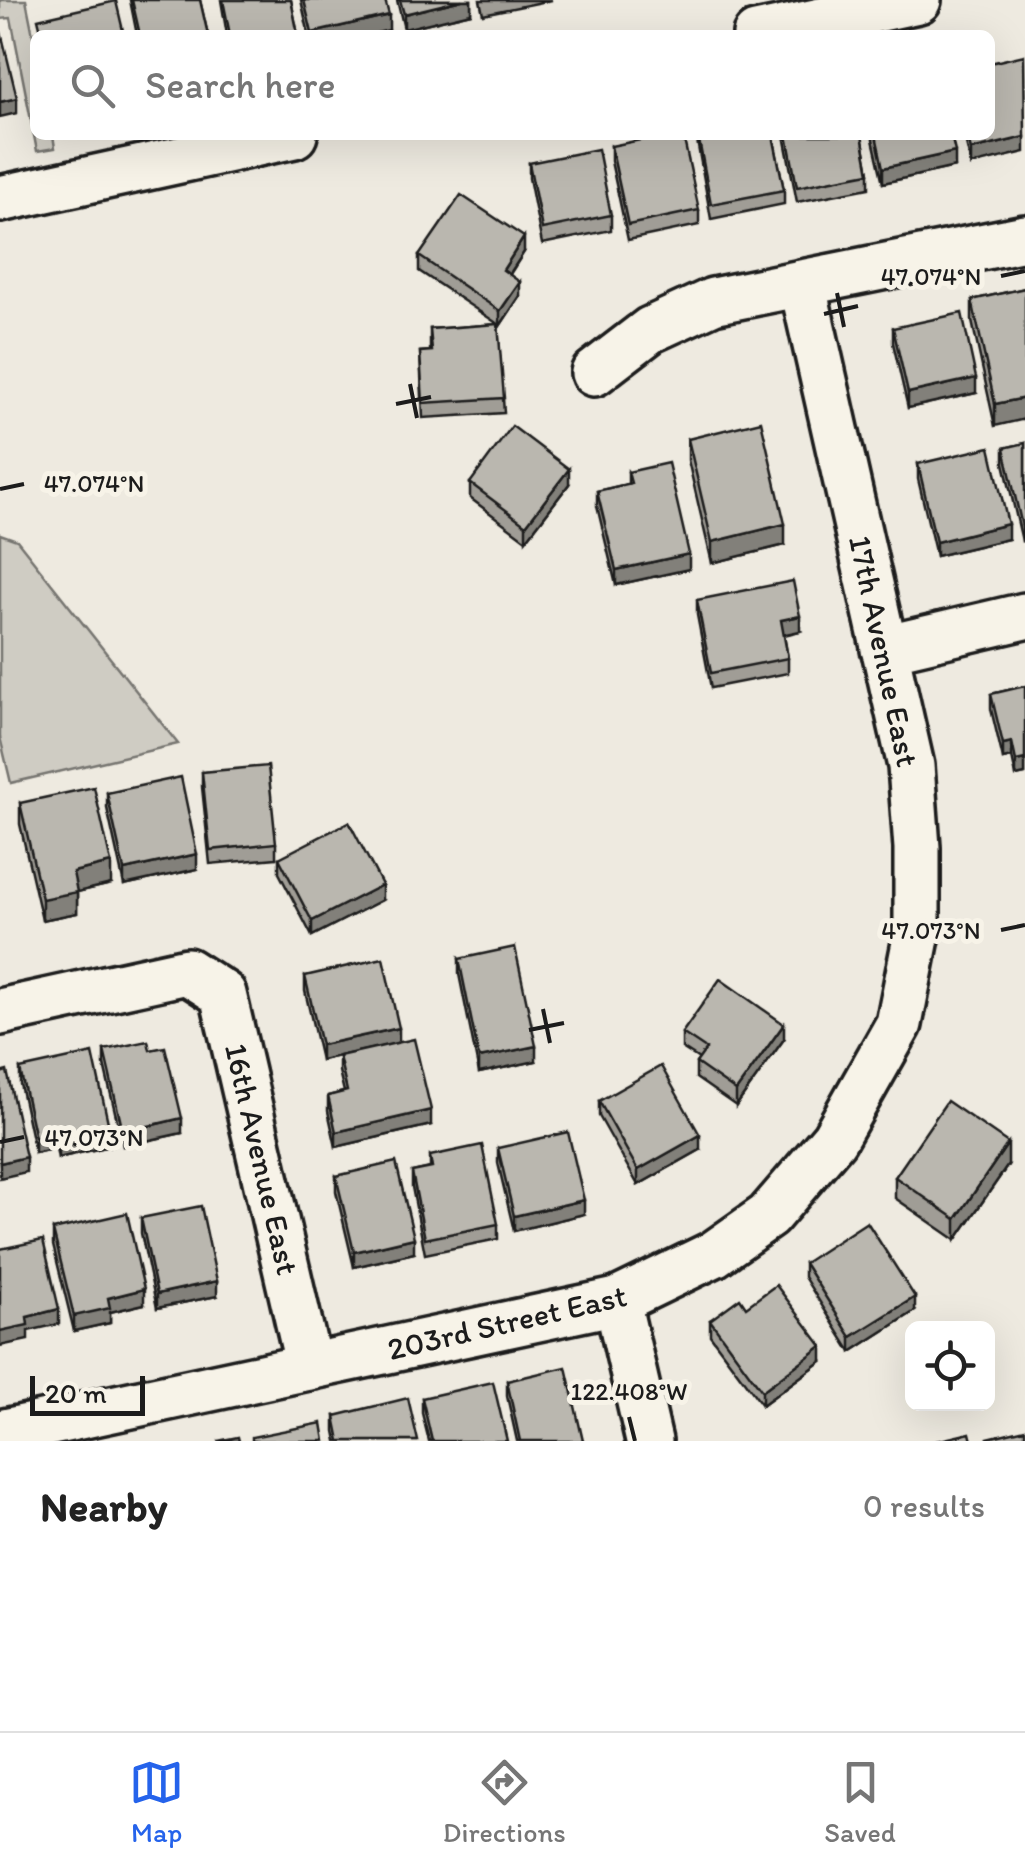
<!DOCTYPE html>
<meta charset="utf-8">
<style>
:root{--surface:#fff;--page:#f2f2f2;--text:#222;--muted:#767676;--line:#e0e0e0;--accent:#2563eb}
body{margin:0;font-family:Itim,sans-serif;background:var(--page);color:var(--text)}
.controls{position:absolute;right:30px;bottom:30px;display:grid;overflow:hidden;border-radius:15px;box-shadow:0 10px 40px #0002}
.controls button{width:90px;height:90px;display:grid;place-items:center;padding:0;border:0;border-bottom:2px solid var(--line);background:var(--surface);color:var(--text);font:50px sans-serif}
.scale{position:absolute;left:30px;bottom:25px;width:115px;box-sizing:border-box;padding-left:10px;border:5px solid #1c1c1c;border-top:0;font-size:28px;line-height:35px;white-space:nowrap;color:#1c1c1c;-webkit-text-stroke:8px #f7f3e8;paint-order:stroke}
.list{margin:0;padding:0;list-style:none}
h2{display:flex;justify-content:space-between;align-items:center;height:130px;margin:0;padding:0 40px;font-size:42px}
h2 small{font-size:32px;font-weight:400;color:var(--muted)}
.icon{flex:none;width:55px;height:55px;fill:none;stroke:currentColor;stroke-width:2;stroke-linecap:round;stroke-linejoin:round}
.map{position:relative;flex:none;width:1025px;height:1441px;overflow:hidden}
.search{position:absolute;background:var(--surface);box-shadow:0 10px 40px #0002;left:30px;right:30px;top:30px;height:110px;display:flex;align-items:center;gap:25px;box-sizing:border-box;padding:0 35px;border-radius:15px;color:var(--muted);font-size:38px}
.sheet{height:290px;background:var(--surface)}
nav{display:flex;justify-content:space-around;align-items:center;box-sizing:border-box;height:140px;border-top:2px solid var(--line);background:var(--surface);font-size:28px;color:var(--muted)}
nav a{display:grid;justify-items:center;gap:5px}
nav .on{color:var(--accent)}
.map>svg:first-child{display:block}
.green{fill:#cfccc3;stroke:#767470;stroke-width:2.5}
.lines{fill:none;stroke-linecap:round;stroke-linejoin:round}
.minor-casing{stroke:#1c1c1c;stroke-width:52}
.minor{stroke:#f7f3e8;stroke-width:45}
.wall{fill:#a09d96;stroke:#1c1c1c;stroke-width:2.5}
.shaded-wall{fill:#82807a;stroke:#1c1c1c;stroke-width:2.5}
.building{fill:#bab7af;stroke:#1c1c1c;stroke-width:2.5}
.ticks{fill:none;stroke:#1c1c1c;stroke-width:4}
.labels{text-anchor:middle;stroke-width:10;stroke-linejoin:round;paint-order:stroke}
.street-label{font-size:32px;fill:#1c1c1c;stroke:#f7f3e8}
.ticks-label{font-size:25px;text-anchor:middle;fill:#1c1c1c;stroke:#f7f3e8;stroke-width:10;stroke-linejoin:round;paint-order:stroke}
</style>
<div class="map">
<svg width="1025" height="1441" viewBox="0 0 1025 1441">
<rect width="100%" height="100%" fill="#eeeae0"/>
<filter id="ink" filterUnits="userSpaceOnUse"><feTurbulence type="fractalNoise" baseFrequency=".01" numOctaves="2"/><feDisplacementMap in="SourceGraphic" scale="20" xChannelSelector="R" yChannelSelector="G"/><feConvolveMatrix kernelMatrix="1 2 1 2 8 2 1 2 1" color-interpolation-filters="sRGB"/></filter>
<g filter="url(#ink)">
<g class="green">
<path d="M0,0H26L35,45V135H53L55,148L37,151L11,18L0,19Z"/>
<path d="M0,534L17,540L178,744L11,783L0,737Z"/>
</g>
<g class="lines">
<g class="minor-casing">
<g id="minor">
<path d="M756,35L918,0"/>
<path d="M0,199L294,135"/>
<path d="M594,373L650,330L713,301L1025,238"/>
<path d="M884,649L1025,616"/>
<path d="M0,1012L187,971L223,994L309,1367"/>
<path d="M617,1301L649,1441"/>
<path d="M0,1433L617,1301L714,1254L768,1216L834,1139L899,1024L917,933V848L911,766L802,283"/>
</g>
</g>
<use href="#minor" class="minor"/>
</g>
<g class="wall">
<path d="M130,0H200L208,35H137Z"/>
<path d="M221,0H291L298,35H227Z"/>
<path d="M301,0H385L389,30L369,35H309Z"/>
<path d="M397,0H471V13L404,29Z"/>
<path d="M480,0H552L483,14Z"/>
<path d="M696,135H773L784,190V204L711,219Z"/>
<path d="M784,135H862L869,173V188L797,202Z"/>
<path d="M872,135H951L955,167L883,183Z"/>
<path d="M964,135H990L971,165Z"/>
<path d="M611,146L699,210V225L628,240L611,161Z"/>
<path d="M529,163L611,215V230L542,244L529,178Z"/>
<path d="M524,252L510,274L520,296L500,326L498,324L504,413L423,418L420,352L430,351V329L498,324L419,271V256Z"/>
<path d="M1025,288L995,426L972,321V300Z"/>
<path d="M893,328L976,393L908,408L893,343Z"/>
<path d="M688,439L785,545L712,563L688,460Z"/>
<path d="M1025,443V540L1022,541L1004,463V448Z"/>
<path d="M918,464L1008,539L936,556L918,479Z"/>
<path d="M628,472L689,569L616,585L597,506V491L628,484Z"/>
<path d="M470,483L569,484L526,540L470,498Z"/>
<path d="M697,600L800,631L784,635L788,658V673L711,688L697,615Z"/>
<path d="M1025,686V774L1016,776L1012,757L1003,759L991,709V694Z"/>
<path d="M202,772L276,843V858L210,864L202,787Z"/>
<path d="M107,793L197,869L124,885L107,808Z"/>
<path d="M20,803L111,884L77,892V913L42,920L20,824Z"/>
<path d="M279,858L382,900L312,936L279,873Z"/>
<path d="M459,959L536,1061L479,1073L459,974Z"/>
<path d="M305,976L399,1042L431,1125L336,1147L328,1111V1096L344,1092L339,1071V1056L321,1060L305,991Z"/>
<path d="M682,1033L784,1039L736,1106L696,1078V1063L699,1059L682,1048Z"/>
<path d="M104,1050H150L182,1133L123,1146L104,1065Z"/>
<path d="M20,1069L110,1146L58,1158L56,1148L35,1153L20,1084Z"/>
<path d="M599,1101L700,1150L638,1185L599,1116Z"/>
<path d="M498,1148L584,1214L514,1231L498,1163Z"/>
<path d="M430,1156L498,1224V1239L425,1254L412,1187V1172L430,1168Z"/>
<path d="M1008,1165L956,1240L895,1198V1177Z"/>
<path d="M336,1176L414,1253L354,1267L336,1191Z"/>
<path d="M141,1218L217,1296L157,1308L141,1233Z"/>
<path d="M53,1230L144,1304L110,1312V1323L74,1331L53,1245Z"/>
<path d="M804,1263L915,1311L851,1352L804,1277Z"/>
<path d="M746,1307L822,1361L762,1405L710,1335V1320Z"/>
<path d="M507,1381L583,1441H517L507,1396Z"/>
<path d="M422,1398L507,1441H429L422,1413Z"/>
<path d="M335,1416L418,1441H337L335,1431Z"/>
</g>
<g class="shaded-wall">
<path d="M462,0H471V13L404,29V14Z"/>
<path d="M389,15V30L369,35H312V33Z"/>
<path d="M17,98V113L0,117V102Z"/>
<path d="M1025,137V152L971,165V150Z"/>
<path d="M955,152V167L883,183V168Z"/>
<path d="M524,237V252L503,284V270Z"/>
<path d="M520,282V296L500,326V311Z"/>
<path d="M976,378V393L908,408V393Z"/>
<path d="M1025,398V419L995,426V404Z"/>
<path d="M569,469V484L526,540V525Z"/>
<path d="M785,524V545L712,563V542Z"/>
<path d="M1008,524V539L936,556V542Z"/>
<path d="M1025,525V540L1022,541V526Z"/>
<path d="M689,554V569L616,585V570Z"/>
<path d="M800,616V631L781,635V620Z"/>
<path d="M1012,742V757L1003,759V744Z"/>
<path d="M1025,759V774L1016,776V761Z"/>
<path d="M197,854V869L124,885V870Z"/>
<path d="M111,863V884L77,892V913L42,920V899L73,872Z"/>
<path d="M382,885V900L312,936V921Z"/>
<path d="M784,1024V1039L736,1106V1091Z"/>
<path d="M399,1028V1043L321,1060V1045Z"/>
<path d="M536,1046V1061L479,1073V1058Z"/>
<path d="M431,1110V1125L336,1147V1132Z"/>
<path d="M182,1118V1133L123,1146V1132Z"/>
<path d="M110,1132V1146L58,1158V1143Z"/>
<path d="M56,1133V1148L35,1153V1138Z"/>
<path d="M700,1135V1150L638,1185V1170Z"/>
<path d="M1008,1143V1165L956,1240V1219Z"/>
<path d="M26,1157V1172L0,1178V1163Z"/>
<path d="M584,1200V1214L514,1231V1216Z"/>
<path d="M414,1238V1253L354,1267V1252Z"/>
<path d="M217,1281V1296L157,1308V1294Z"/>
<path d="M144,1289V1304L110,1312V1323L74,1331V1316L108,1298Z"/>
<path d="M915,1297V1311L851,1352V1337Z"/>
<path d="M59,1309V1324L28,1331V1340L0,1346V1331L27,1317Z"/>
<path d="M822,1346V1361L762,1405V1391Z"/>
</g>
<g class="building">
<path d="M132,0H200L208,35H140Z"/>
<path d="M223,0H291L298,35H230Z"/>
<path d="M304,0H385L389,15L312,33Z"/>
<path d="M400,0H462L404,14Z"/>
<path d="M116,1L124,35H42L38,19Z"/>
<path d="M0,28L17,98L0,102Z"/>
<path d="M1024,55L1025,137L971,150L967,135H990V63Z"/>
<path d="M665,135H683L699,210L628,225L611,146Z"/>
<path d="M698,135H773L784,190L711,204Z"/>
<path d="M787,135H862L869,173L797,187Z"/>
<path d="M876,135H951L955,152L883,168Z"/>
<path d="M598,149L611,215L542,229L529,163Z"/>
<path d="M461,195L524,237L503,270L520,282L500,311L419,256Z"/>
<path d="M1025,288V398L995,404L972,300Z"/>
<path d="M962,313L976,378L908,393L893,328Z"/>
<path d="M498,324L504,398L423,403L420,352L432,351L430,329Z"/>
<path d="M761,421L785,524L712,542L688,439Z"/>
<path d="M512,426L569,469L526,525L470,483Z"/>
<path d="M1025,443V525L1022,526L1004,448Z"/>
<path d="M990,447L1008,524L936,542L918,464Z"/>
<path d="M668,463L689,554L616,570L597,491L631,483L628,472Z"/>
<path d="M793,581L800,616L781,620L788,658L711,673L697,600Z"/>
<path d="M1025,686V759L1016,761L1012,742L1003,744L991,694Z"/>
<path d="M268,766L276,843L210,850L202,772Z"/>
<path d="M181,777L197,854L124,870L107,793Z"/>
<path d="M94,787L111,863L73,872L77,892L42,899L20,803Z"/>
<path d="M349,822L382,885L312,921L279,858Z"/>
<path d="M515,947L536,1046L479,1058L459,959Z"/>
<path d="M383,958L399,1028L321,1045L305,976Z"/>
<path d="M720,979L784,1024L736,1091L696,1063L706,1049L682,1033Z"/>
<path d="M414,1039L431,1110L336,1132L328,1096L347,1091L339,1056Z"/>
<path d="M148,1041L150,1050L165,1047L182,1118L123,1132L104,1050Z"/>
<path d="M93,1053L110,1132L58,1143L56,1133L35,1138L20,1069Z"/>
<path d="M661,1066L700,1135L638,1170L599,1101Z"/>
<path d="M7,1071L26,1157L0,1163V1073Z"/>
<path d="M947,1101L1008,1143L956,1219L895,1177Z"/>
<path d="M568,1132L584,1200L514,1216L498,1148Z"/>
<path d="M482,1145L498,1224L425,1239L412,1172L432,1168L430,1156Z"/>
<path d="M396,1162L414,1238L354,1252L336,1176Z"/>
<path d="M201,1206L217,1281L157,1294L141,1218Z"/>
<path d="M127,1213L144,1289L108,1298L110,1308L74,1316L53,1230Z"/>
<path d="M867,1222L915,1297L851,1337L804,1263Z"/>
<path d="M43,1240L59,1309L27,1317L28,1325L0,1331V1249Z"/>
<path d="M776,1285L822,1346L762,1391L710,1320L740,1298L746,1307Z"/>
<path d="M566,1367L583,1441H520L507,1381Z"/>
<path d="M493,1382L507,1441H432L422,1398Z"/>
<path d="M408,1398L418,1441H340L335,1416Z"/>
<path d="M322,1423L325,1441H252V1437Z"/>
<path d="M1025,1429V1441H989L988,1438Z"/>
<path d="M970,1433L972,1441H936Z"/>
<path d="M238,1437L239,1441H218Z"/>
</g>
</g>
<path class="ticks" d="M1001,276L1025,271M837,293L844,327M824,314L858,306M410,384L417,418M396,404L431,397M0,489L24,484M1001,930L1025,925M543,1009L550,1043M529,1030L564,1023M0,1142L24,1137M629,1417L635,1441"/>
<g class="labels">
<g class="street-label">
<text transform="translate(884 651) rotate(78)" y="11">17th Avenue East</text>
<text transform="translate(262 1159) rotate(77)" y="11">16th Avenue East</text>
<text transform="translate(507 1322) rotate(-13)" y="11">203rd Street East</text>
</g>
</g>
<g class="ticks-label">
<text x="931" y="285">47.074°N</text>
<text x="94" y="492">47.074°N</text>
<text x="931" y="939">47.073°N</text>
<text x="94" y="1146">47.073°N</text>
<text x="629" y="1400">122.408°W</text>
</g>
</svg>
<div class="controls">
<button><svg class="icon" aria-label="locate" viewBox="0 0 24 24"><circle cx="12" cy="12" r="6"/><path d="M12 2v4M12 18v4M2 12h4M18 12h4"/></svg></button>
</div>
<div class="scale">20 m</div>
<div class="search"><svg class="icon" aria-label="search" viewBox="0 0 24 24"><circle cx="10" cy="10" r="6"/><path d="M15 15l6 6"/></svg>Search here</div>
</div>
<section class="sheet">
<h2>Nearby<small>0 results</small></h2>
<ul class="list">
</ul>
</section>
<nav>
<a class="on"><svg class="icon" aria-label="map" viewBox="0 0 24 24"><path d="M3 6l6-2 6 2 6-2v14l-6 2-6-2-6 2zM9 4v14M15 6v14"/></svg>Map</a>
<a><svg class="icon" aria-label="directions" viewBox="0 0 24 24"><path d="M12 3l9 9-9 9-9-9zM9 14v-3h6M13 9l2 2-2 2"/></svg>Directions</a>
<a><svg class="icon" aria-label="saved" viewBox="0 0 24 24"><path d="M7 4h10v16l-5-4-5 4z"/></svg>Saved</a>
</nav>
